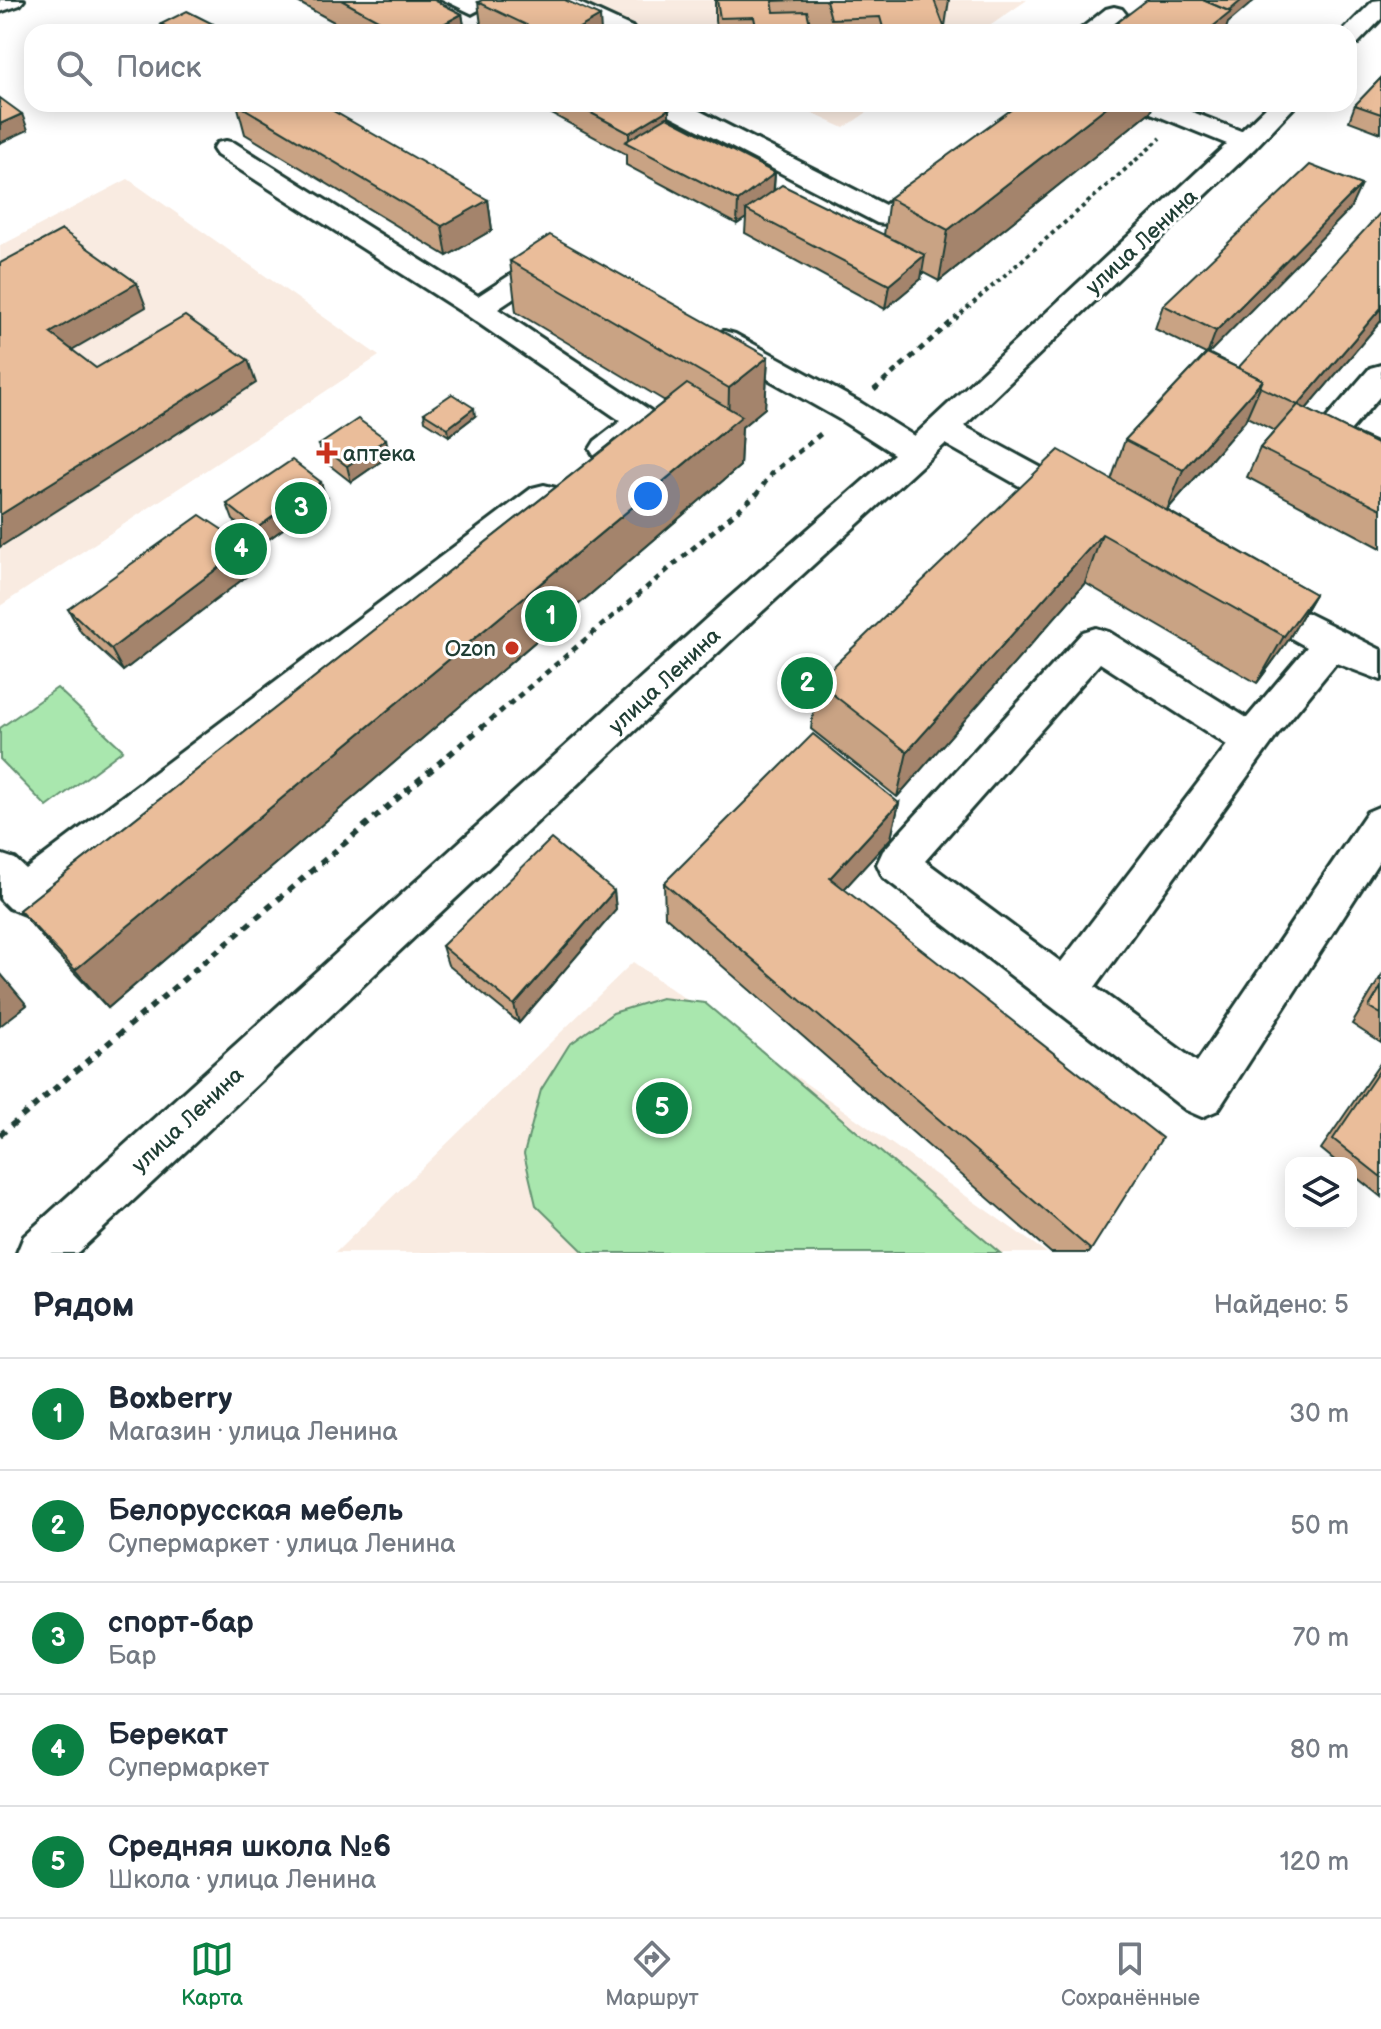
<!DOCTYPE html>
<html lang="ru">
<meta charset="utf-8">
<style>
:root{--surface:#fff;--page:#f2f2f3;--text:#1f2937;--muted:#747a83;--line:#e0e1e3;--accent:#0b8043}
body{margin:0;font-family:"Balsamiq Sans",sans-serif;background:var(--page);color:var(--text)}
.controls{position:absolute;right:24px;bottom:24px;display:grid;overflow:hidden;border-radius:16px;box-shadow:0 4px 20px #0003}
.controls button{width:72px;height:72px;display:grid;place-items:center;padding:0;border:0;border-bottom:2px solid var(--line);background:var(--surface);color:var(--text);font:40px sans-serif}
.you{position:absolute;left:648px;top:496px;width:28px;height:28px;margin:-20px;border:6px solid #fff;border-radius:50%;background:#1a73e8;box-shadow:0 0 0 12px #1a73e833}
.badge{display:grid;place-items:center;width:52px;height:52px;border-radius:50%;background:var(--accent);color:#fff;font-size:26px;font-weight:700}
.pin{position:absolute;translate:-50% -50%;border:4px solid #fff;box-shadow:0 2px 8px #0006}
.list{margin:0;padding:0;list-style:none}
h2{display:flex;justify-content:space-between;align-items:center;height:104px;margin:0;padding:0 32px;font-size:34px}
h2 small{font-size:26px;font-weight:400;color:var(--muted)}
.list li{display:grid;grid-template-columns:52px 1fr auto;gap:24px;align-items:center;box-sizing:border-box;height:112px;padding:0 32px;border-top:2px solid var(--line)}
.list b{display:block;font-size:30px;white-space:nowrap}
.list p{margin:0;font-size:26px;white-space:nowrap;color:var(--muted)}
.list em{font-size:26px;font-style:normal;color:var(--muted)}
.icon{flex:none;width:44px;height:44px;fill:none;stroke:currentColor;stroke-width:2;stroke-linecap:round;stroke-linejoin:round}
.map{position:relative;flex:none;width:1381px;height:1253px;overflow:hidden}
.search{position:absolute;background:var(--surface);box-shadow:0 4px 20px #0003;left:24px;right:24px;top:24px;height:88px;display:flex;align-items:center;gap:20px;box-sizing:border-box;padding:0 28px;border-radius:24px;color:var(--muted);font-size:30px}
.sheet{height:664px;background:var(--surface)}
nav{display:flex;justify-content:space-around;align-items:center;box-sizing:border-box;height:112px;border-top:2px solid var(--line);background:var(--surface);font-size:22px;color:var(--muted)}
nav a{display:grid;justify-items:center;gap:4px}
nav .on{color:var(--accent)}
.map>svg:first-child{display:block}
.built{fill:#f9ebe1}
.green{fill:#a9e7ae;stroke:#649271;stroke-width:2}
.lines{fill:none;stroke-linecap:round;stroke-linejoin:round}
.minor-casing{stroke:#1f3d34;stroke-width:6}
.path-far2{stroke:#1f3d34;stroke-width:4;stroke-dasharray:4 4;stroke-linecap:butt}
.path-far1{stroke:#1f3d34;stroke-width:5;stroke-dasharray:6 6;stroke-linecap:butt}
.path{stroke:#1f3d34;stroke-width:6;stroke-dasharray:7 7;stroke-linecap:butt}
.minor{fill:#fff;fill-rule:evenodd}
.wall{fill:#c9a384;stroke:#1f3d34;stroke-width:2}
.shaded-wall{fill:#a4846c;stroke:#1f3d34;stroke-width:2}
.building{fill:#eabd9a;stroke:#1f3d34;stroke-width:2}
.poi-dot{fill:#c8321e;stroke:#fff;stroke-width:3}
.labels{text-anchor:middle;stroke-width:6;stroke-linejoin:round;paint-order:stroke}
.street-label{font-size:22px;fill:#1f3d34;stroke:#fff}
.poi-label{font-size:22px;fill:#1f3d34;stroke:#fff;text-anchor:start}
</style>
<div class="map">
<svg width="1381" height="1253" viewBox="0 0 1381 1253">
<rect width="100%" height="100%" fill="#fff"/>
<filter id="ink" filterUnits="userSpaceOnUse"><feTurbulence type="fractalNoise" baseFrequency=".0125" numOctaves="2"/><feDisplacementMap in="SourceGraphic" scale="16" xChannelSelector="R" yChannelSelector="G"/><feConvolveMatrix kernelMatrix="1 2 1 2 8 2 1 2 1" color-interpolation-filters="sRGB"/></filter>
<g filter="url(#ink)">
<g class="built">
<path d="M568,0H1027L981,32H636Z"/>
<path d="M792,104H879L844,128Z"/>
<path d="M128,179L379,356L0,606V246Z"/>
<path d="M633,962L1047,1253H335Z"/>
</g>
<g class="green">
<path d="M57,688L123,750L47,807L0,759V728Z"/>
<path d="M661,998L705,1003L1000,1253H585L536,1205L524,1154L541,1090L569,1045L613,1013Z"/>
</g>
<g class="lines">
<g class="minor-casing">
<g id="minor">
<path d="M0,0H24L20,5L0,12Z"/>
<path d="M407,0H437L472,17L504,0H534L530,5C465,39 476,37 411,5Z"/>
<path d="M542,0H573L632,27L636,32H605L546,5Z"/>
<path d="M1381,0V19L1357,44L1349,46V32H1342L1373,1Z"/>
<path d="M1114,7L1122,9L1126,14L1104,32H1077L1106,9Z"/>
<path d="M654,104H686L885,205C900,193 913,177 934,182L937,188C926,205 898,228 877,223L658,109Z"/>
<path d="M1137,104H1172L1241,131L1269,104H1297L1255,148L964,426L1086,492L1091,501L1086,510L1074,513L1062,510L945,444L754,619L77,1253H17L24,1236L728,599L894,454L839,419L713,348L709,341L713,334L724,331L735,334L861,403L914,436L1227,144L1141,109Z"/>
<path d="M226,141L235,143L478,296L544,253L554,250L564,253L568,259L564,265L498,309L654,413L659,421C647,440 617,464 595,457L590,449L595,441L621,421L468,316L217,155L213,149L217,143Z"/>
<path d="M1381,365V395L1349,432L1381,446V472L1317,443L1312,435L1370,368Z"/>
<path d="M544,485L556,488L561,497L556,506L39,908L24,914L9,908L0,899V854L15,859L26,869L532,488Z"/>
<path d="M1255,587L1381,650V680L1336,663L1278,734L1095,987L1197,1062L1367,812L1381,806V858L1218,1110L1202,1117L1186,1110L883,877L877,864L883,851L1083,632L1096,628L1109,632L1247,718L1307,647L1242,611L1237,601L1242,591ZM1100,663L1227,745L1061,962L925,861Z"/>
</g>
</g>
<path class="path-far2" d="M955,319L1161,138"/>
<g class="path-far1">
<path d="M874,390L957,317"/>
<path d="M481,728L757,494L771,474L823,432"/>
</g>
<path class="path" d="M0,1135L483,726"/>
<use href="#minor" class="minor"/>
</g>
<g class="wall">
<path d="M294,0H434L462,14L465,32H352Z"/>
<path d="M715,0H949L945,26H944V32H824V28H812V32H717L715,21Z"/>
<path d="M478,2L601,32H482Z"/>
<path d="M161,24H213L215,31L163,32Z"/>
<path d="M1381,78V133L1349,121L1355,105Z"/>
<path d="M237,104L488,200L492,230L447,256L245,134Z"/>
<path d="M535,104H658L669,118L775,173L774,191L884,235L889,198L1151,111L939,281L922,272L921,279L885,309L745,233L746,218L737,224L626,165V154L535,105Z"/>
<path d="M1350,209L1208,353L1238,368L1381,321L1306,409L1381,446V548L1247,477L1260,448L1275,431L1247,417L1245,421L1167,510L1315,594L1287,642L1257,683L1085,583L897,797L811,729L817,682L1111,480L1125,440L1206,354L1155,329L1163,305Z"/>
<path d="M510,261L768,357L765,408L742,427L740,466L108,1008L54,951L19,910L665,401L516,312Z"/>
<path d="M424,413L475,416L449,436L425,421Z"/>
<path d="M319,445L390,455L351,482L324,461Z"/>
<path d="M326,498L262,544L233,520L227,504Z"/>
<path d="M256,569L123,671L81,632L68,609Z"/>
<path d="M899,803L891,838L844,889L1091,1250L1089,1253H1051L665,916L664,883Z"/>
<path d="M614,891L616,910L519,1023L448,965L442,946Z"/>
<path d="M1381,976V1043L1352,1024Z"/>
<path d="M1381,1062V1197L1351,1173V1163H1338L1321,1149Z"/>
</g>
<g class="shaded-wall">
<path d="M1241,0H1255L1228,23L1225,32H1206L1221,17Z"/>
<path d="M462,14L465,32H429Z"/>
<path d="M600,16L601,32H572Z"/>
<path d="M213,24L215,31L214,32H196Z"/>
<path d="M1110,104H1153L1151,111L939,281L948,230Z"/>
<path d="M669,109V133L629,144V133Z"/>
<path d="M22,114L28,130L0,143V124Z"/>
<path d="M775,173L773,196L746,210V218L737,224L738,201Z"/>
<path d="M1361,185L1350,209L1207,355L1216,331Z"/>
<path d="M488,200L492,230L447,256L442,226Z"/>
<path d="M925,255L921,279L885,309L889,285Z"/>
<path d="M137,283L146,307L61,356L50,333Z"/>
<path d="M1381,308V321L1284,435L1298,405Z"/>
<path d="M768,357L765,408L742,427L740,466L108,1008L75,970L728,428L729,388Z"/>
<path d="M248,360L256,383L0,547V515Z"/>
<path d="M1263,380L1245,421L1167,510L1183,470Z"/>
<path d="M474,408L475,416L449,436L448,428Z"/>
<path d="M386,439L390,455L351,482L347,466Z"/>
<path d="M321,482L326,498L262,544L257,528Z"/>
<path d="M1102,534L1085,583L897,797L907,752Z"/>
<path d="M247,546L256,569L123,671L111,649Z"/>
<path d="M1315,594L1287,642L1257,683L1284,636Z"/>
<path d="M899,803L891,838L824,911L830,878Z"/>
<path d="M614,891L616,910L519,1023L514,1005Z"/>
<path d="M0,973L27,1005L0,1026Z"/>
</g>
<g class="building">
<path d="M341,0H434L462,14L429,32H400Z"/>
<path d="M482,0H565L600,16L572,32H541L478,2Z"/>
<path d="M717,0H797L772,1L774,12L807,11L812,32H757L754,17L720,18Z"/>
<path d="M826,0H934L945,29L884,31L880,17L831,19Z"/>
<path d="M1147,0H1203L1231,12L1206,32H1105Z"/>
<path d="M1203,0H1242L1229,11Z"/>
<path d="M187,11L213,24L196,32H176L161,24Z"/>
<path d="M1381,78V114L1355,105Z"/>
<path d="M0,98L22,114L0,124Z"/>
<path d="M237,104H321L488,200L442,226Z"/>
<path d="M574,104H658L669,109L629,133Z"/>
<path d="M1019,104H1110L948,230L889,198Z"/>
<path d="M667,117L775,173L738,201L625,142Z"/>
<path d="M1310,165L1361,185L1216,331L1163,305Z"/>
<path d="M782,185L925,255L889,285L746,210Z"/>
<path d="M1381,212V308L1298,405L1381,446V509L1260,448L1298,405L1260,387L1263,380L1238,368Z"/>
<path d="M62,230L137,283L50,333L96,368L185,316L248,360L0,515V263Z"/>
<path d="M550,235L768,357L729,388L510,261Z"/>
<path d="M1207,353L1263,380L1183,470L1125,440Z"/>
<path d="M687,384L742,416L75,970L19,910Z"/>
<path d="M452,394L474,408L448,428L424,413Z"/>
<path d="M358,419L386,439L347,466L319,445Z"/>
<path d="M1059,450L1315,594L1284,636L1102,534L907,752L817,682Z"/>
<path d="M292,460L321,482L257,528L227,504Z"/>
<path d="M200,515L247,546L111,649L68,609Z"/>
<path d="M813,734L899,803L830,878L1162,1138L1091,1250L664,883Z"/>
<path d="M551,839L614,891L514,1005L442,946Z"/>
<path d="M1381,987V1014L1369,1007Z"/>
<path d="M1381,1068V1177L1333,1139Z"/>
</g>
</g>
<g class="poi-dot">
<path d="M323 441h8v8h8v8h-8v8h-8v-8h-8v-8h8z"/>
<circle cx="512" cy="648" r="8"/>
</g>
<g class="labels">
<g class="street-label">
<text transform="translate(1141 241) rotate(-43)" y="8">улица Ленина</text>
<text transform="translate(664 680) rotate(-43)" y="8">улица Ленина</text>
<text transform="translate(187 1119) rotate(-43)" y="8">улица Ленина</text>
</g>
<g class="poi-label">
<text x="343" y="461">аптека</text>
<text x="496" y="656" text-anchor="end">Ozon</text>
</g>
</g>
</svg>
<div class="controls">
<button><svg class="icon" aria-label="layers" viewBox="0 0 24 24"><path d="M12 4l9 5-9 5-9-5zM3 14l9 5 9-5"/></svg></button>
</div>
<div class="you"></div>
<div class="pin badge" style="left:551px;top:616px">1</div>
<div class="pin badge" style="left:807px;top:683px">2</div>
<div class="pin badge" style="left:301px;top:508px">3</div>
<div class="pin badge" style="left:241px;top:549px">4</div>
<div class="pin badge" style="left:662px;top:1108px">5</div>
<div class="search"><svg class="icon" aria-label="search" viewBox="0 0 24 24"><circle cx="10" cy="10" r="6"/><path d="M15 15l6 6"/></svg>Поиск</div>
</div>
<section class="sheet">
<h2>Рядом<small>Найдено: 5</small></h2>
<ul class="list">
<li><span class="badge">1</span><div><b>Boxberry</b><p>Магазин · улица Ленина</p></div><em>30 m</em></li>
<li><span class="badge">2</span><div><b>Белорусская мебель</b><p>Супермаркет · улица Ленина</p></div><em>50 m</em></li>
<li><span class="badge">3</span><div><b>спорт-бар</b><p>Бар</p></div><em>70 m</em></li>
<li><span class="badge">4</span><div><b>Берекат</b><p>Супермаркет</p></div><em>80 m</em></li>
<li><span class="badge">5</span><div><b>Средняя школа №6</b><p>Школа · улица Ленина</p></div><em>120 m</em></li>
</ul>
</section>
<nav>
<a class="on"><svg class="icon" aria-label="map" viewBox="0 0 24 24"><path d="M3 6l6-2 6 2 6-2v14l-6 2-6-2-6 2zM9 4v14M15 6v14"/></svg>Карта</a>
<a><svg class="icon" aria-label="directions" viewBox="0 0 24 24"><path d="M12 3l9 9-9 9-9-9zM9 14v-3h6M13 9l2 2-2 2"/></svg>Маршрут</a>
<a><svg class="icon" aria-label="saved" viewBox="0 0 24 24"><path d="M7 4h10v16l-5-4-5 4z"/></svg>Сохранённые</a>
</nav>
